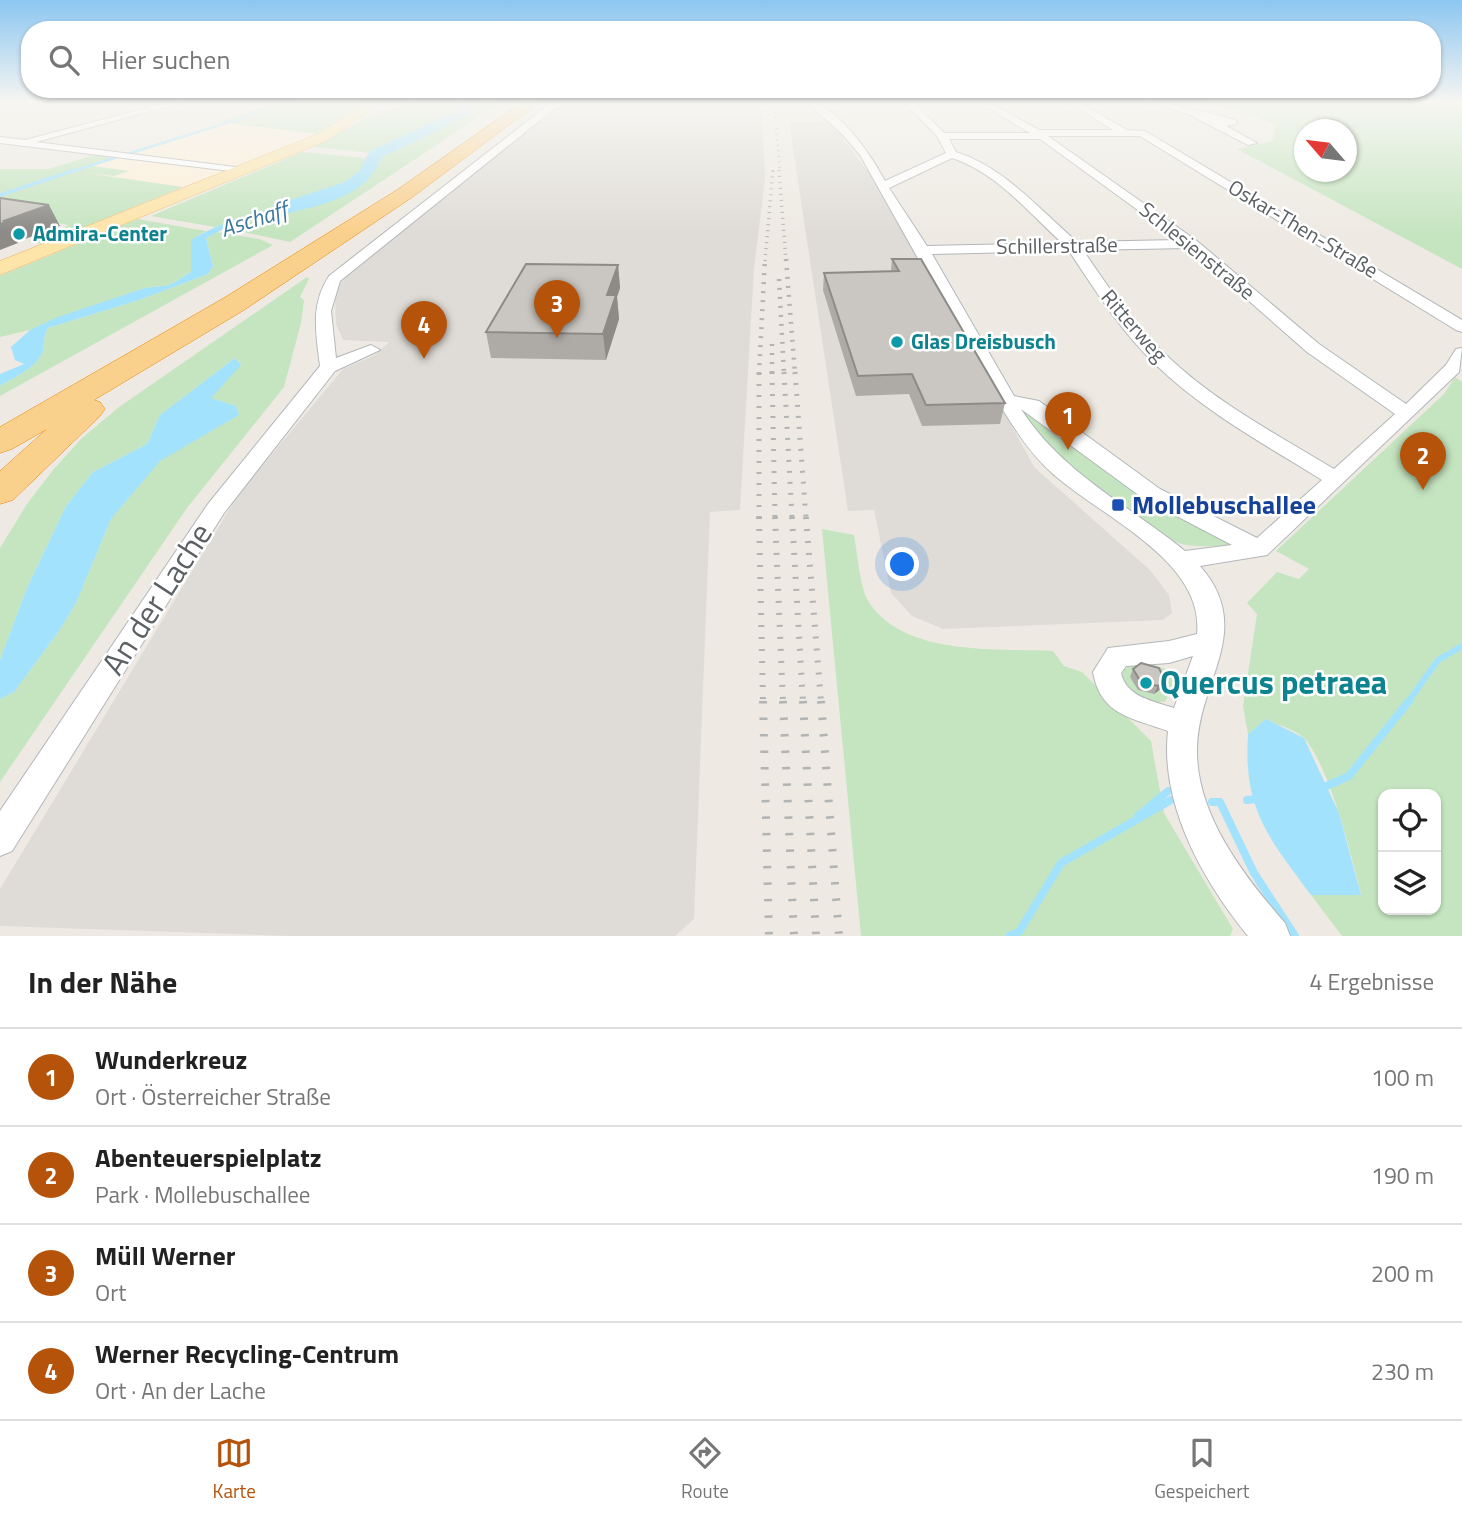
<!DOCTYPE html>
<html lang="de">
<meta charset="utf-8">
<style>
:root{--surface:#fff;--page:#f2f2f2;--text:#222;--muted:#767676;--line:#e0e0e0;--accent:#b45309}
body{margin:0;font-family:"Titillium Web",sans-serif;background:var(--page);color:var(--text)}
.controls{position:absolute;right:21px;bottom:21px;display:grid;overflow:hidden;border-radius:14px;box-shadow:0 2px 5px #0004}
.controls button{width:63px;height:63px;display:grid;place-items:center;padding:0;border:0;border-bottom:2px solid var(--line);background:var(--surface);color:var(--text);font:35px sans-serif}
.compass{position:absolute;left:1294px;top:119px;width:63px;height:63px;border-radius:50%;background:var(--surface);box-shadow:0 2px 5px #0004;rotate:298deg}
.you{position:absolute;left:903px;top:565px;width:24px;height:24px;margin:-18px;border:5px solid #fff;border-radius:50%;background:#1a73e8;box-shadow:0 0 0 10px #1a73e833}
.badge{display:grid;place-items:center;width:46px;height:46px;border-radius:50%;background:var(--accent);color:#fff;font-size:23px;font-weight:700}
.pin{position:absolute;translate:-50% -58px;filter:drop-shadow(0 2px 4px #0008)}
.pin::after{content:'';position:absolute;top:37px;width:24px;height:21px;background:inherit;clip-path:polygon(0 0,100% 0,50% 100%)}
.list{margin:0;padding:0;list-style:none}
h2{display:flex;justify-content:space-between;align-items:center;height:91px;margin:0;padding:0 28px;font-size:30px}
h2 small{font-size:23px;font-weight:400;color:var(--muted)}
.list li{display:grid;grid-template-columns:46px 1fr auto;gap:21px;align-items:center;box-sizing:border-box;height:98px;padding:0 28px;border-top:2px solid var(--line)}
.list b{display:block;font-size:26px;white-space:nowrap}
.list p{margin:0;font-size:23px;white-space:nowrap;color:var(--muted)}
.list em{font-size:23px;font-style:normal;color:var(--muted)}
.icon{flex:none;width:38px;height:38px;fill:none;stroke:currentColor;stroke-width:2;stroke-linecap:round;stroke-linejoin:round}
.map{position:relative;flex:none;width:1462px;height:936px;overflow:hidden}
.search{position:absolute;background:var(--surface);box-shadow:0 2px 5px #0004;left:21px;right:21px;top:21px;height:77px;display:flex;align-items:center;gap:18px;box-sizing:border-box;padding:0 24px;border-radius:28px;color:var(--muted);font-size:26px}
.sheet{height:483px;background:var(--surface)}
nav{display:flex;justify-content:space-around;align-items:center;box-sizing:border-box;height:98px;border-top:2px solid var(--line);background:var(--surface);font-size:19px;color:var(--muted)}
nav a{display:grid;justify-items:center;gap:4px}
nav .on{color:var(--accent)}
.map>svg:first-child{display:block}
.commercial{fill:#fdefd8}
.industrial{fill:#dfdcd7}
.green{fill:#c5e5c0;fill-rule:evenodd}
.water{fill:#a3e2fd}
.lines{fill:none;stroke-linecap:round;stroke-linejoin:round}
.stream-far3{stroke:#a3e2fd;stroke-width:2.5}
.stream-far2{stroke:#a3e2fd;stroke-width:3.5}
.stream-far1{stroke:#a3e2fd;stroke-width:6}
.stream{stroke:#a3e2fd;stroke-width:8}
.river{fill:#a3e2fd;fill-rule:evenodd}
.minor-casing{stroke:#b3b7ba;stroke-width:2}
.primary-casing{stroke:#eeb15b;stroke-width:1}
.motorway-casing{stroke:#eb8405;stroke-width:1}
.minor{fill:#fff;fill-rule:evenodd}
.primary{fill:#fde4a8;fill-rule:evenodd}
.motorway{fill:#fad08d;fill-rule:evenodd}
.rail-far5{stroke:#b2b3b3;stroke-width:2.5;stroke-dasharray:1 4.5;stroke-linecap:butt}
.rail-far4{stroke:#b2b3b3;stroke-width:3.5;stroke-dasharray:1 5;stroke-linecap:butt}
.rail-far3{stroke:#b2b3b3;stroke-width:4.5;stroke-dasharray:2 7;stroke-linecap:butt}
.rail-far2{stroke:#b2b3b3;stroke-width:5;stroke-dasharray:2 9;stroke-linecap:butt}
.rail-far1{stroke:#b2b3b3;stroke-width:6;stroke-dasharray:2 10;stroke-linecap:butt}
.rail{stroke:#b2b3b3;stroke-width:8;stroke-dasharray:2.5 14;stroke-linecap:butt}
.wall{fill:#aeaba7}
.shaded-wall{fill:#8d8b88}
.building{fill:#cac7c2;stroke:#8d8b88;stroke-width:2}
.culture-dot{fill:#0f9aa8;stroke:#fff;stroke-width:2.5}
.transit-dot{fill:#1a4fb4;stroke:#fff;stroke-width:2.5}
.labels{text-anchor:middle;stroke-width:5;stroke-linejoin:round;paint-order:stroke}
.far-street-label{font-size:21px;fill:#5b6063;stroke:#fff}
.far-culture-label{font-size:21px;font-weight:bold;fill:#0d838f;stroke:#fff;text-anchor:start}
.far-water-label{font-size:23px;font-style:italic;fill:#3b789d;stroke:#fff}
.transit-label{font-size:26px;font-weight:bold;fill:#164399;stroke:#fff;text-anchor:start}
.near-street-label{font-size:32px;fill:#5b6063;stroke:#fff}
.near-culture-label{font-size:32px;font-weight:bold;fill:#0d838f;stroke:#fff;text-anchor:start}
</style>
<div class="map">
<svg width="1462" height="936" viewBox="0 0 1462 936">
<rect width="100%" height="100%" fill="#eeeae3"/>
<path class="commercial" d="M222,122L319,134L183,187L83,172L98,167L90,166Z"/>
<g class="industrial">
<path d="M558,101H761L765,179L754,269L740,510L710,512L694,919L675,936H290L0,926V889L238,495L343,369L375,355L389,342L343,340L336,324L335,292L345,277Z"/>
<path d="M829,121L872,177L916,249L1034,467L1150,570L1169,595L1172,613L1163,620L943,629L912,616L891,593L874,510L848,511L789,122Z"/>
</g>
<g class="green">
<path d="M282,101H366L319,134L217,122Z"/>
<path d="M457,101H503L290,242L225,228L328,197L323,195L215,227L151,216L302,152L365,158L371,153L314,147L364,119L410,103L457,105Z"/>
<path d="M1194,101H1462V105L1455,106L1462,108V269L1237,149L1272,141L1276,125L1246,112ZM1304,130H1346V172H1304Z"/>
<path d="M94,155L115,158L92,166L129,171L114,176L85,173L183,187L42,244L29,241L69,225L0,214V169H49Z"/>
<path d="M138,219L206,231L191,240V272L170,285L145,288L30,330L0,337V276Z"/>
<path d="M217,232L259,239L273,245L0,396V386C13,378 40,366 43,350C45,341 43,337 48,328L139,300L208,274L213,266L206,238Z"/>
<path d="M307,277L309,279L300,297L304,300L301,323L284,387L187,508L0,782V699L14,692L59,631L76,603L111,519L160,460L239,415L236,406L210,398L241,364L235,358L160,415L147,444L93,472L66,506L27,588L0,660V548L27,504L53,470L81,439L119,407Z"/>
<path d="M1455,377L1462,382V936H1342L1311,895L1361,894C1351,854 1331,771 1305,739C1297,730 1277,725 1266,719L1248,734L1243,706L1257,614L1247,603L1277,572L1299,579L1309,569L1276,551L1444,394ZM1383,794H1436V910H1383Z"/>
<path d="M1030,409L1240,546C1221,545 1192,549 1176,542C1129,522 1049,454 1022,411Z"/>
<path d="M822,529L854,535C857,551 860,585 867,599C901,657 995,648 1053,651L1064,666L1082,672L1151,741L1164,813L1233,929L1230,936H861Z"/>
<path d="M1131,664H1151L1178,673L1165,702C1145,703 1135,696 1122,682L1123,671Z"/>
</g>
<g class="water">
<path d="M323,195L329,196L229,226L206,238L213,266L208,274L139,300L48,328C43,337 45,341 43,350C40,366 13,378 0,386V374L24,364L15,360L11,347L30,330L58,317L145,288L170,285L191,272V240C231,215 278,210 323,195Z"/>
<path d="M235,358L241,365L211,398L236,406L239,415L160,461L111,519L76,603L59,631L14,692L0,699V660L27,588L66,506L93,472L147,444L160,415Z"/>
<path d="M1266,719L1304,738L1339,813L1361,895H1311C1268,837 1243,809 1248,734Z"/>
</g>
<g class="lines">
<path class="stream-far3" d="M70,172L239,119L258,110L302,101"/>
<path class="stream-far2" d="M0,195L75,170"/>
<path class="stream-far1" d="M1408,702L1438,660L1462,646"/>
<g class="stream">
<path d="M1322,788L1349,776L1409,701"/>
<path d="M1247,800L1258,799"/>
<path d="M1212,802H1220L1254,873L1295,936"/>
<path d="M1138,816L1168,791"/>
<path d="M1009,936L1019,932L1061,863L1171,800"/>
</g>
<path class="river" d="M465,101H480L466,117L382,157C366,197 324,204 285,214L275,208L278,204L345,182L360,170L370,151L456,111Z"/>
<g class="minor-casing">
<g id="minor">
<path d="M173,101H188L36,142L243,168L248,171L247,173L0,143V137L25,140Z"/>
<path d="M274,101H283L279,104Z"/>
<path d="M557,101H569L554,109L340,281L331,311L336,358L371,345L380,350L335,371L224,513L12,851L0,856V811L208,504L320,366C316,333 310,305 329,276L548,105Z"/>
<path d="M805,101C835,101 872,156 885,181L946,153L937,136L903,101H912L944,133H1030L976,101H986L1039,130H1113L1066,101H1076L1127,130L1145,131L1462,320V332L1456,330L1140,136H1048L1197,241L1319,344L1406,404L1446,365L1456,349L1462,348L1459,372L1267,555L1200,566C1256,630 1198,680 1197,749C1196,815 1244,876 1285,923L1290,936H1248C1203,881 1160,805 1168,731C1132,718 1100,715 1093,672L1108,648L1169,641L1197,634C1205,560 1099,516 1052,473C1032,455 1017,433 1003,410L860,155L842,134ZM949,139H1040L1179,240L1077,242C1040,210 1004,167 956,152ZM952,158C996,172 1029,213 1062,243L927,246L889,188ZM1189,248L1307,352L1395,414L1334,469C1276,434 1215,402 1166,355C1133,324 1108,287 1083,250ZM1069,251C1095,290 1120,330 1154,363C1203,411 1264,444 1322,480L1257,538L1160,489L1039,401L1014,396L932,254ZM1021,409L1144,499L1232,545L1185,551C1128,505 1061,472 1021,409ZM1193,656L1174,708C1153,701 1126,697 1121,673L1126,666L1169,663Z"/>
<path d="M1144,101H1159L1236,120V124L1226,126L1257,143L1248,145L1188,114Z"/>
</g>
</g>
<g class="primary-casing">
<path id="primary" d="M369,101H384L328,140L0,275V261L318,134Z"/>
</g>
<g class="motorway-casing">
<path id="motorway" d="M524,101H541L411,198L244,310L94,400L100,402L105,409L100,416L13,500L0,504V471L47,429L12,449L0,453V427L224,298L397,190Z"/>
</g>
<use href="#minor" class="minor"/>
<use href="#primary" class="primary"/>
<use href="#motorway" class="motorway"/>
<g class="rail-far5">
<path d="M774,101L780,172"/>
<path d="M773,172V168"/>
</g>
<g class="rail-far4">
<path d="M779,170L786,261"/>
<path d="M765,261L773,170"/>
</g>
<g class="rail-far3">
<path d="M786,259L795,374"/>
<path d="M779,279L784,374"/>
<path d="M772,344V374"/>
<path d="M759,374L765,259"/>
</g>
<g class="rail-far2">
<path d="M772,372L775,518"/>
<path d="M784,372L792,518"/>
<path d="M795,372L806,518"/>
<path d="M759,518V372"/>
</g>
<g class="rail-far1">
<path d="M759,517L763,702"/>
<path d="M775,517L783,702"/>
<path d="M792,517L803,702"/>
<path d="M806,517L821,702"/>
</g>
<g class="rail">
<path d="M763,701L769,936"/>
<path d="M783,701L794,936"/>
<path d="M803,701L816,936"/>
<path d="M821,701L839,936"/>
</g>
</g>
<g class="wall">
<path d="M892,259L1005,403L1000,424L922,426L909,394L856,396L823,290L824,273L891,271Z"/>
<path d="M618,265L620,288L617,297L619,319L606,360L491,358L486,332Z"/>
<path d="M1133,669L1162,688L1154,694L1138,690L1130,677Z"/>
</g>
<g class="shaded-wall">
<path d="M49,205L60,226L17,242L18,243L0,250V224L4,221Z"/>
<path d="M618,265L620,288L617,297L619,319L606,360L603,334L607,295Z"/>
<path d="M1165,681L1162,688L1154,694L1158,686Z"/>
</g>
<g class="building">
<path d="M0,198L49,205L4,221L6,222L0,224Z"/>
<path d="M892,259H921L1005,403L926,405L912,374L858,376L824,273L899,271Z"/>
<path d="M526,264L618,265L607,295H616L603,334L486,332Z"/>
<path d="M1141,663L1159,668L1165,681L1158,686L1141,682L1133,669Z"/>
</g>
<linearGradient id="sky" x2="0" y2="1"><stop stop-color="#8cc6f0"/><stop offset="0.44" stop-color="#f7f6f2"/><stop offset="1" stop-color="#f7f6f2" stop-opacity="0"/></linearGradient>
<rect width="1462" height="232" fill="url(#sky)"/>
<g class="culture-dot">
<circle cx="19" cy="234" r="7"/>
<circle cx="897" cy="342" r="7"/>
<circle cx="1146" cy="683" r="7"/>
</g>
<rect class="transit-dot" x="1111" y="498" width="14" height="14" rx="3.5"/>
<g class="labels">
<g class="far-street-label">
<text transform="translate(1303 229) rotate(31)" y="7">Oskar-Then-Straße</text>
<text transform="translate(1057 246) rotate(-1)" y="7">Schillerstraße</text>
<text transform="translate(1197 251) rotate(39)" y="7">Schlesienstraße</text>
<text transform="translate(1134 326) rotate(49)" y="7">Ritterweg</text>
</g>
<g class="far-culture-label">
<text x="33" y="241">Admira-Center</text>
<text x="911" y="349">Glas Dreisbusch</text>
</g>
<g class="far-water-label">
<text transform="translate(254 219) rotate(-18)" y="8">Aschaff</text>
</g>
<g class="transit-label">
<text x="1132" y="514">Mollebuschallee</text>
</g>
<g class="near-street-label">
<text transform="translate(157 599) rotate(-57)" y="11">An der Lache</text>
</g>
<g class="near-culture-label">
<text x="1160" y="694">Quercus petraea</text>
</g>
</g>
</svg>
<div class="controls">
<button><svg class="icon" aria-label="locate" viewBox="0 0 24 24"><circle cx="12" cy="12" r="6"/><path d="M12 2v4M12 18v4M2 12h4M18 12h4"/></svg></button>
<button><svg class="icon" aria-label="layers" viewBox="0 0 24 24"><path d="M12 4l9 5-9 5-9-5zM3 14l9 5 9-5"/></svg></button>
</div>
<svg class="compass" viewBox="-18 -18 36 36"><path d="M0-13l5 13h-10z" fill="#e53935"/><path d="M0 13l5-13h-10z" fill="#767676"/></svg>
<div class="you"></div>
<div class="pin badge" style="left:1068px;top:450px">1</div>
<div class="pin badge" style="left:1423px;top:490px">2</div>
<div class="pin badge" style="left:557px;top:338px">3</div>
<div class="pin badge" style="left:424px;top:359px">4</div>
<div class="search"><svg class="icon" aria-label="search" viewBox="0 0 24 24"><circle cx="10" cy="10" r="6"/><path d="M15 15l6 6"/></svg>Hier suchen</div>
</div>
<section class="sheet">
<h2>In der Nähe<small>4 Ergebnisse</small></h2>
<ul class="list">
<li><span class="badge">1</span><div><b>Wunderkreuz</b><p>Ort · Österreicher Straße</p></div><em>100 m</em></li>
<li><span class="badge">2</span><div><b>Abenteuerspielplatz</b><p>Park · Mollebuschallee</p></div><em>190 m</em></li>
<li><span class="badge">3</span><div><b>Müll Werner</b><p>Ort</p></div><em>200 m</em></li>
<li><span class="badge">4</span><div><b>Werner Recycling-Centrum</b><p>Ort · An der Lache</p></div><em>230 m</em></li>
</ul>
</section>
<nav>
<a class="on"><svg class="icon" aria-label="map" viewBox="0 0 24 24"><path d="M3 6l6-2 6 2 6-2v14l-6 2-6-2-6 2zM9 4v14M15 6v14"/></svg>Karte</a>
<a><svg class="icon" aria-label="directions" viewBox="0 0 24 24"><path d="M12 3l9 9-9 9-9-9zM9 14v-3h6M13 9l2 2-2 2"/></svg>Route</a>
<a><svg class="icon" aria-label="saved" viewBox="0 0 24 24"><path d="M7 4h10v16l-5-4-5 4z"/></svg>Gespeichert</a>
</nav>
